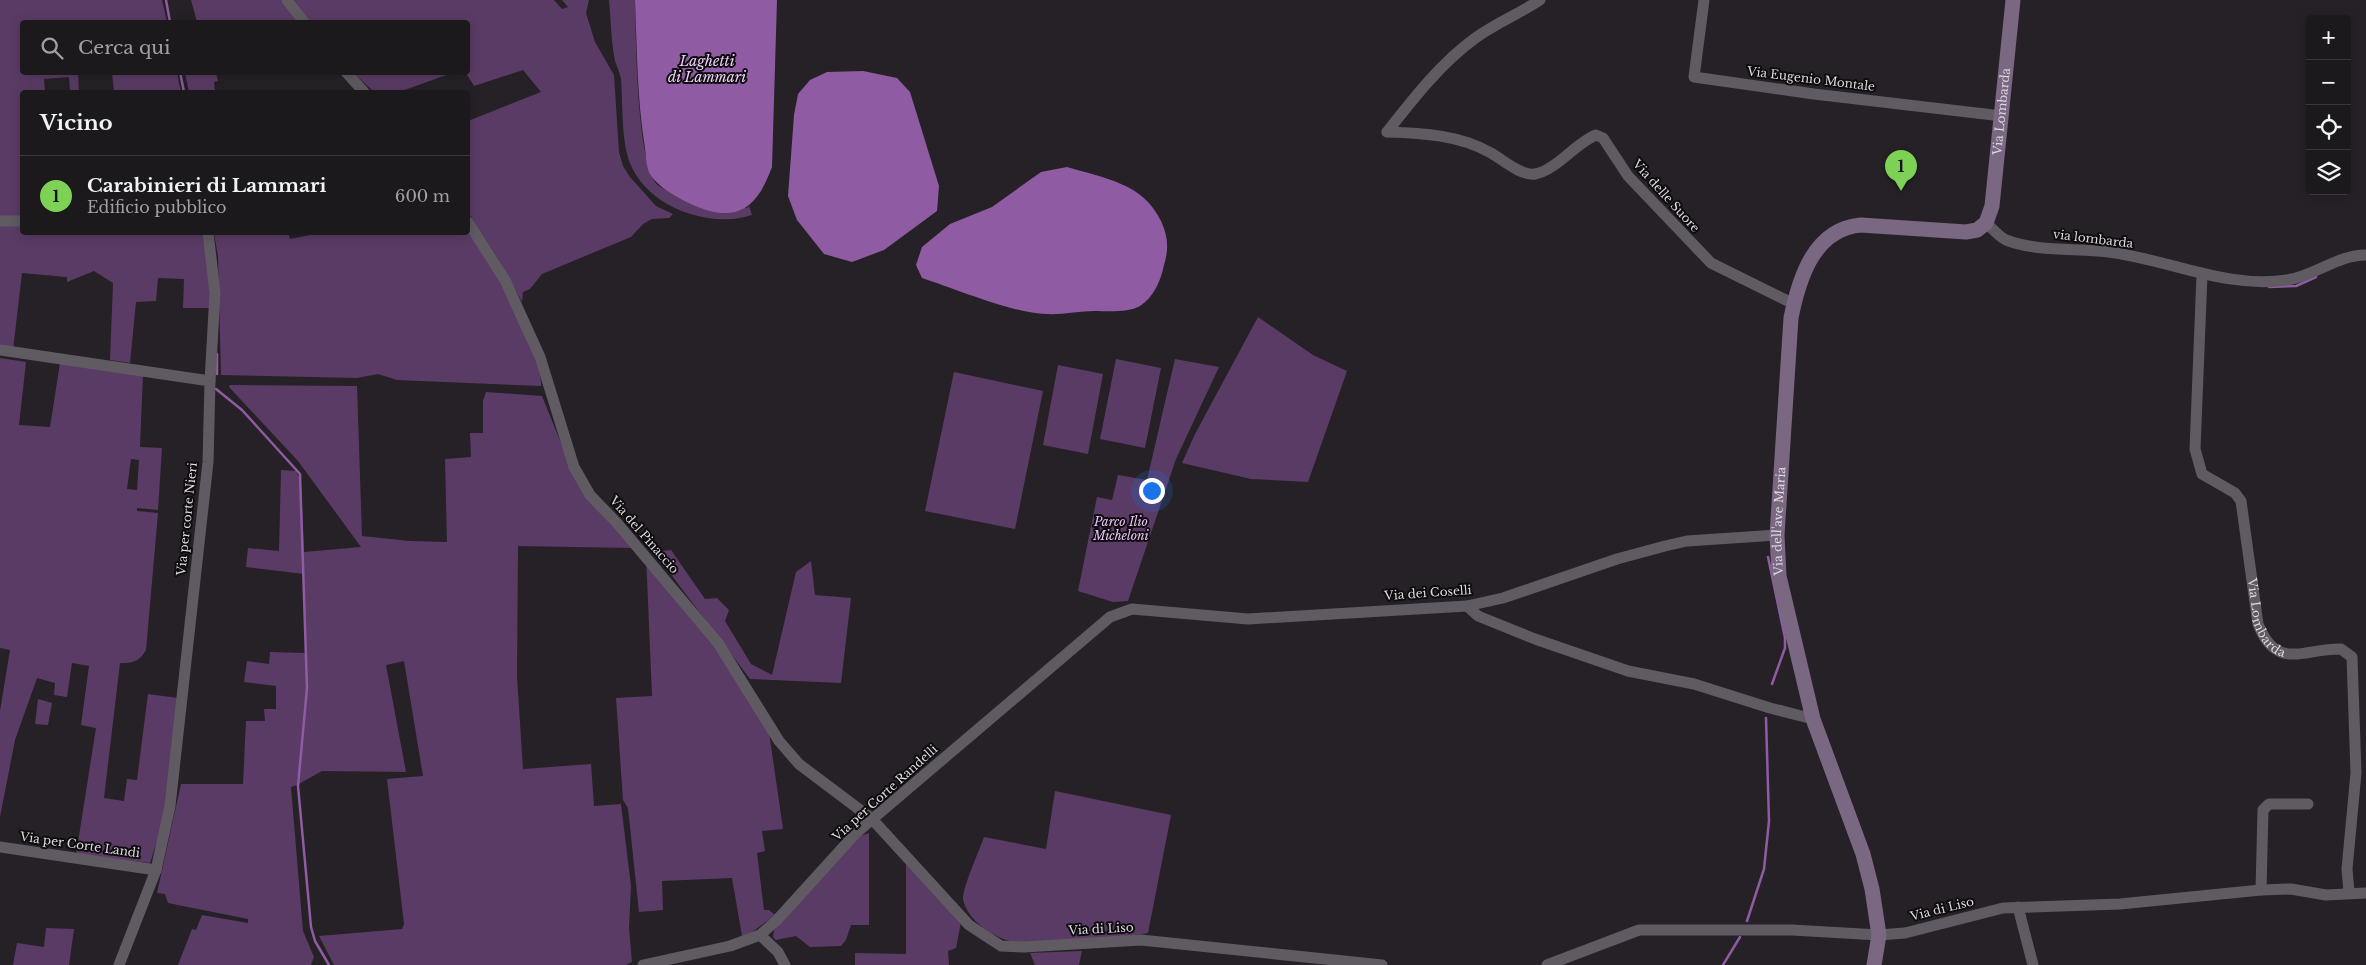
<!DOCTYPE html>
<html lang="it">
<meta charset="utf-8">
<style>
:root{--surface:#1c191d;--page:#252226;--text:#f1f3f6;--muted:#a0a0a4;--line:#3a383b;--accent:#7dd154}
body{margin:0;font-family:"Libre Baskerville",serif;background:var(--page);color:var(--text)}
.controls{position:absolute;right:15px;top:15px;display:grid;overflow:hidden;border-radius:5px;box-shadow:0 2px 12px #0003}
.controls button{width:45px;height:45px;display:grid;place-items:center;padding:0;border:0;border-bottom:1px solid var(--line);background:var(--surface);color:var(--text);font:25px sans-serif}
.you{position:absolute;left:1151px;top:490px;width:18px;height:18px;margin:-12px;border:4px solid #fff;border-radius:50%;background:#1a73e8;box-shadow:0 0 0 8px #1a73e833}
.badge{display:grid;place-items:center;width:32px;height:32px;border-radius:50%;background:var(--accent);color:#111;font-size:16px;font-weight:700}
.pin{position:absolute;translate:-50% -41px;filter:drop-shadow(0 1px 2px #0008)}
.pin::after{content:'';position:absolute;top:26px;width:18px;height:15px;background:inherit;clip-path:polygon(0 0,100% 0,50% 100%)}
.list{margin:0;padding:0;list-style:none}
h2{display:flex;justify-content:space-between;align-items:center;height:65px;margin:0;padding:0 20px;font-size:21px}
h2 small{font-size:16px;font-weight:400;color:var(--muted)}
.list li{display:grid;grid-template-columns:32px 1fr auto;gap:15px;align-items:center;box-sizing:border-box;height:80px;padding:0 20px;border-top:1px solid var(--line)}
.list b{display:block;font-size:19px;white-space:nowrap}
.list p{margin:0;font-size:16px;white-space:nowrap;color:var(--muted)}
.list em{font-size:16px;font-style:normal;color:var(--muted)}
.icon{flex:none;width:28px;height:28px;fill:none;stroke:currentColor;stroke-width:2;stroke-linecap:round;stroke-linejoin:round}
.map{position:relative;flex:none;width:2366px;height:965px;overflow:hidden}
.search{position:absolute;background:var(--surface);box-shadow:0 2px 12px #0003;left:20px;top:20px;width:450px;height:55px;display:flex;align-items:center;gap:12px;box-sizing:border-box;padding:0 18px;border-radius:5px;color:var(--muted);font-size:19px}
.panel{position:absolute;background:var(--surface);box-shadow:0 2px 12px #0003;left:20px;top:90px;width:450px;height:145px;border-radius:5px}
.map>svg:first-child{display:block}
.green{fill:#5a3b65;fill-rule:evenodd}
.water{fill:#8f5ba2}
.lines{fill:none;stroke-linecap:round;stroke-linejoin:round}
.stream{stroke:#8f5ba2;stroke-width:2.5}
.street{stroke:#605b62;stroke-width:11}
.secondary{stroke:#7a6781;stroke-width:15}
.labels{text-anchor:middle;stroke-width:4;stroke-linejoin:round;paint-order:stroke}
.street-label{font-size:12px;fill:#dddade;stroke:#0e0c0e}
.park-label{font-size:12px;font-style:italic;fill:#ecc2fc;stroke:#0e0c0e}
.water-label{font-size:14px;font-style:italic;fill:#eed2f9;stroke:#0e0c0e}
</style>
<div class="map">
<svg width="2366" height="965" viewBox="0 0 2366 965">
<rect width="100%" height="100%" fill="#262127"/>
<g class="green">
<path d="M0,0H162L167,22H22V72L78,73L79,92H70L69,77L44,79L45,92H22V216H0Z"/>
<path d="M191,0H286L302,22H197Z"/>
<path d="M294,0H554L562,9L568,7L562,0H589L586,13L595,42L614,75L619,152L623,166L630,177L656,206L673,214L669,218L652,219L643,224L631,237L542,274L530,289L523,292L522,302L502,265L468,212V121L541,92L523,70L474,86L466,73L468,72V22H310Z"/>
<path d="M609,0H635C636,32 636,170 659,186C676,198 725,203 747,208L749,206L752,215C709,229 647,207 630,163C621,140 623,104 621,79C620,73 617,67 615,61C611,41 611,20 609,0Z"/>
<path d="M112,73H177L181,92H114Z"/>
<path d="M185,73H216L218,81L214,82L215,92H189Z"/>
<path d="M354,73H452L399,92H374Z"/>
<path d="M0,223H22V232L205,233L211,308H183L184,279L158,278L156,301L136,302L130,363L110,360L113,283L94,271L67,282V277L22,273L13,350L0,348Z"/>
<path d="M468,229C478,244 489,258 499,274C508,288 545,375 541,386L397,380L378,374L357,378L221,375L218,256L214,233H288L290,239L321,233L468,232Z"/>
<path d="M1258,317L1313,355L1347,371L1308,482L1251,479L1182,463L1195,434Z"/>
<path d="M0,358L26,362L19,425L50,427L60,363L143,374L140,447L162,448L158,510L137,508V511L158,513L146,650C139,662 133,663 120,663L104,798L124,801L127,779L137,780L148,694L178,698L165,816L150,863L76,855L96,728L81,725L89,666L72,663L67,697L54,695L55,683L37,678L15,740L0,817V711L10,650L0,648ZM131,459L139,460L137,490L127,489Z"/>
<path d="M1116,359L1161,368L1145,448L1100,439Z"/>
<path d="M1175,359L1219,367L1176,459L1128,601L1113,602L1078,591L1097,497L1112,500L1118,475L1147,480Z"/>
<path d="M1058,365L1103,374L1088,454L1043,445Z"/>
<path d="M954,372L1043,391L1015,529L925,511Z"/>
<path d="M230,385L357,386L362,536L410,541L447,542L445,459L471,457L470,433H483V401L486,392L542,396L569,463L631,548L518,546L517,677L523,769L591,764L594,806L621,804L631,886L629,928L632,962L626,965H334L319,936L402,929L404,924L387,779L423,776L404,661L386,665L406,772L322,771L297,785L291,787L303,931L314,957L311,965H178L192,929L196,930L202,915L248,923V919L168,903L165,894L157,893L181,784H243L246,721H265L264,709H276V686L244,682L247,661L269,664L270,652L306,653L304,574L246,567L248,548L279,551L281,470L296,471L301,481L304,552L361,547L298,461L229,387Z"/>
<path d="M671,550L705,599L717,598L729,610L725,621L751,664L772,675L796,572L811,561L815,595L851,598L841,683L750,679L654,552Z"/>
<path d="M646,554L719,647L769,732L783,829L762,831L765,851L757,853L764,910H769L775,915L747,936H742L732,878L662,881L663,910L639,912L628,808L623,800L616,698L652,696Z"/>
<path d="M38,699L52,703L48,725L35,724Z"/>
<path d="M1055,791L1171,815L1148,933C1121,938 1029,947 1006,940C989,934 966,918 963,899C962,889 980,849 984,837L1046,849Z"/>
<path d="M869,833V925H851L846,940L841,946L810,947L796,936L776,940L773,937L774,930L860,836Z"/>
<path d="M906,863L961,922L956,948L948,951L949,965H855V953L906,954Z"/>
<path d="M46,928L74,929L69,965H13L17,943L44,947Z"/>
<path d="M1082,951L1079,965H1035L1030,953Z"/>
</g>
<g class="water">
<path d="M635,0H777L772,167C763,191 751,215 721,213C702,212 659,191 650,174C646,167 646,156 645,148C637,99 637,49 635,0Z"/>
<path d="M863,71L897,78L910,92L939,186L937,211L884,250L852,262L824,254L797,220L788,196L794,115L798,94L810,80L827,72Z"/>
<path d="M1067,167C1104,178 1143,183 1161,221C1168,236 1169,249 1164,265C1161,280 1154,297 1140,306C1128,313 1108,311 1095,311C1079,311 1062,315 1046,314C1012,313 956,289 922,278L916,265L922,247L950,224L992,207L1041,172Z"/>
</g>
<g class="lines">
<g class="stream">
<path d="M166,0L170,22"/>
<path d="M180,72L184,92"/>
<path d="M2269,287L2296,286L2316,277"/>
<path d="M217,374V354"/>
<path d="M216,389L242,410L300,474L307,688L298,786L311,927L315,941L329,965"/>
<path d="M1768,557L1785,638V648L1772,684"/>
<path d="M1747,921L1764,869L1769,821L1766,718"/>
<path d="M1723,965L1740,937"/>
</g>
<g class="street">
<path d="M287,0L304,22"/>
<path d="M1704,0L1694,77L1814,94L2002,116"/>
<path d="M346,72L364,92"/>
<path d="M1387,132C1422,133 1460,135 1491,153C1503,160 1521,176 1535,174C1555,171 1577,142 1596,135L1603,138L1628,176L1711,263L1794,304"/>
<path d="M1387,132C1413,99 1440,64 1474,39C1494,24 1519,14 1540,0"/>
<path d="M0,221H22"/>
<path d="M468,222L505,280L540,357L574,467L590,495L617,523L718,643L779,741L799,764L872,819L969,925L1001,946L1024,947L1141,940L1382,965"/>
<path d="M1986,223C1992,228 1999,237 2006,240C2037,252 2075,248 2108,252C2168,259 2225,289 2287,280C2315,276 2337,255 2366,255"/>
<path d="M208,232L215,293L210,381"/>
<path id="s1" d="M2202,275L2195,449L2202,474L2235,493L2241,501L2258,624C2277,672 2304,648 2341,649L2352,657L2356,773L2347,869L2349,892"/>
<path d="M0,350L210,381L208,462L170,806L156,870L119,965"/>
<path d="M1467,606L1478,616L1535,639L1628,671L1694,684L1770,708L1813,719"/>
<path d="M0,847L156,870"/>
<path d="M2261,890L2263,810L2269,804H2308"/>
<path d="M2018,907L2033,965"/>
<path d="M760,935L778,952L785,965"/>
<path d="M643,965L730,946L760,935L777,920L856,833L1110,617L1132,609L1248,619L1467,606L1503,598L1617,559L1665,546L1687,541L1777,535"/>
<path d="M1547,965L1639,930H1792L1879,935L1905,933L2003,908L2120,904L2261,890L2291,889L2326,895L2366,893"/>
</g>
<path class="secondary" id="s2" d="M1874,965L1879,935L1872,889L1863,854L1813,719L1779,576L1777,535L1791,318C1799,278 1814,229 1861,225L1966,232L1977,230L1986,223L1992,206L2013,0"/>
</g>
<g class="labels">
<g class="street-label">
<text transform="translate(1811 79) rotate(7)" y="4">Via Eugenio Montale</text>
<text dy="4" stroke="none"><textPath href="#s2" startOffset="1029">Via Lombarda</textPath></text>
<text transform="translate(1666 196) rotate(48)" y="4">Via delle Suore</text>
<text transform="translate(2093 239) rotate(7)" y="4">via lombarda</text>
<text transform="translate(187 519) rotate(-84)" y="4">Via per corte Nieri</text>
<text dy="4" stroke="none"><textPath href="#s2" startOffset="459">Via dell'ave Maria</textPath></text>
<text transform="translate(644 535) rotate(49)" y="4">Via del Pinaccio</text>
<text transform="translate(1428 593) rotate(-4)" y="4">Via dei Coselli</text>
<text dy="4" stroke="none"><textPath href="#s1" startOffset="370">Via Lombarda</textPath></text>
<text transform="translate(885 793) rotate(-42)" y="4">Via per Corte Randelli</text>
<text transform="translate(80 845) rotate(8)" y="4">Via per Corte Landi</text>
<text transform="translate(1942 909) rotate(-14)" y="4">Via di Liso</text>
<text transform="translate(1101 929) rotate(-3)" y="4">Via di Liso</text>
</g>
<g class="park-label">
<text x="1121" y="526">Parco Ilio<tspan x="1121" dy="14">Micheloni</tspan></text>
</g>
<g class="water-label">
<text x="707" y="66">Laghetti<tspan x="707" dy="16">di Lammari</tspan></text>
</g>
</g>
</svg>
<div class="controls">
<button>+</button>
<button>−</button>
<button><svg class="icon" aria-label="locate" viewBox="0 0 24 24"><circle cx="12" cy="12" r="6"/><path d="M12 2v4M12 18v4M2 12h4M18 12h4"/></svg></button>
<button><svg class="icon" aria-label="layers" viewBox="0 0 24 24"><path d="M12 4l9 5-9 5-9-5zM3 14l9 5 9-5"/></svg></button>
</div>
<div class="you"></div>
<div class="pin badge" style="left:1901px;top:191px">1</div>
<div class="search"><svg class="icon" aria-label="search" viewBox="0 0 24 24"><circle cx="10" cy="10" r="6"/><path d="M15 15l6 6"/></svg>Cerca qui</div>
<section class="panel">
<h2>Vicino<small></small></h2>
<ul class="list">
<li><span class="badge">1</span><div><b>Carabinieri di Lammari</b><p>Edificio pubblico</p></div><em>600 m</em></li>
</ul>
</section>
</div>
